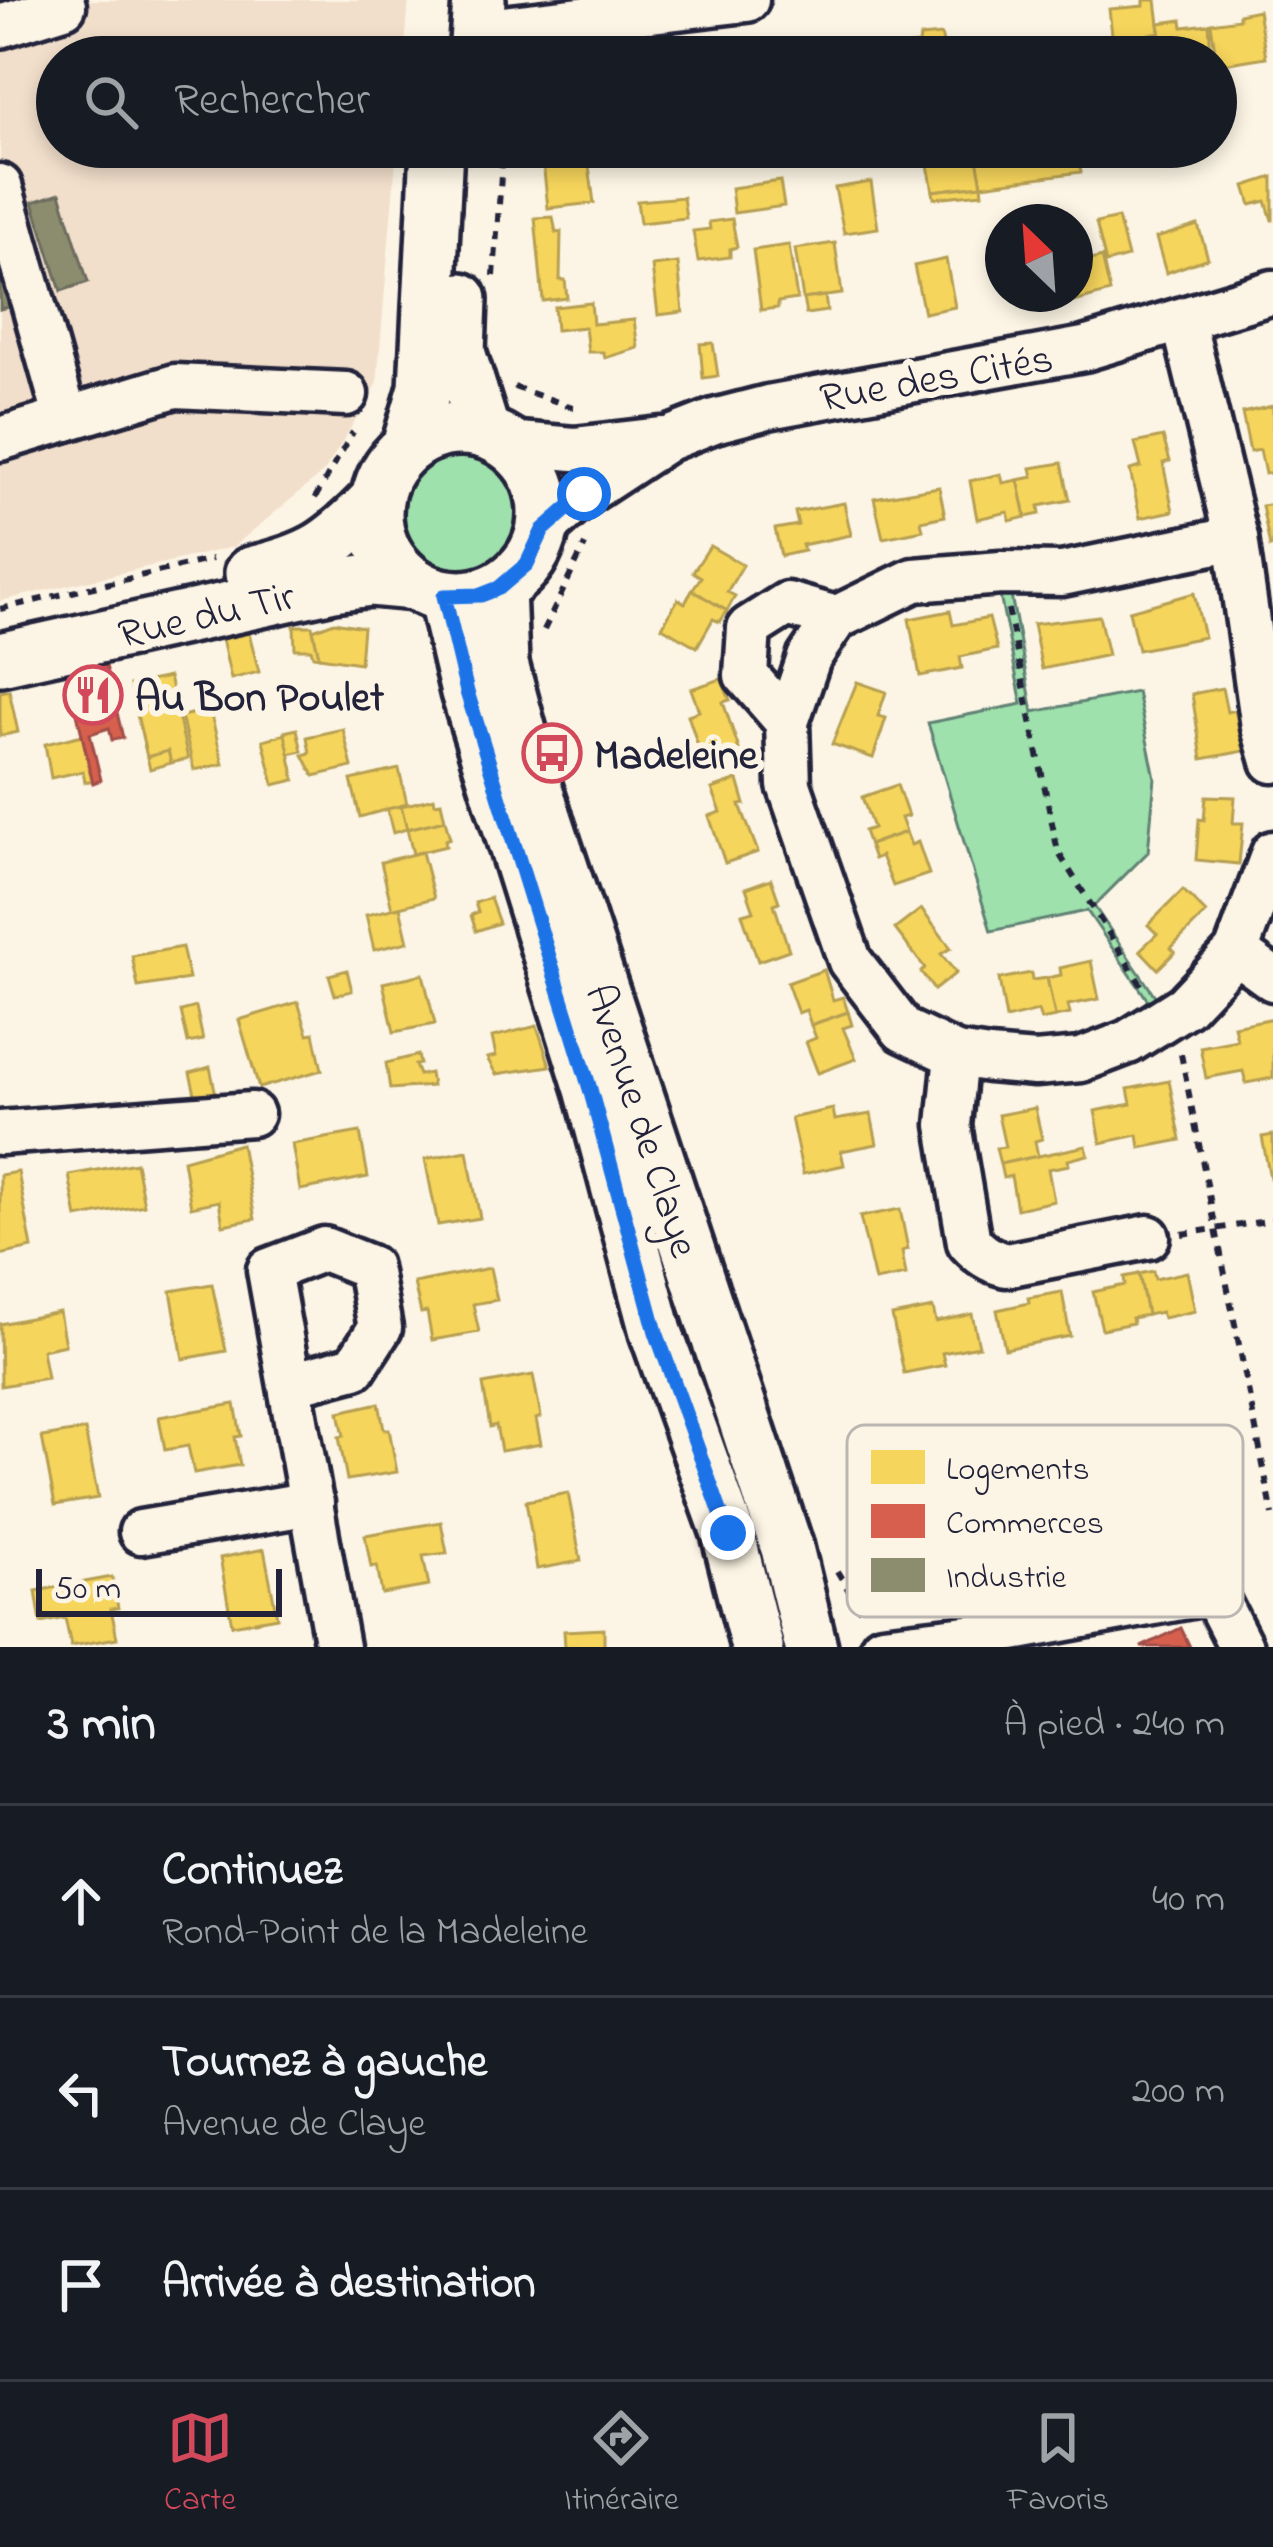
<!DOCTYPE html>
<html lang="fr">
<meta charset="utf-8">
<style>
:root{--surface:#171b24;--page:#242831;--text:#f1f3f6;--muted:#9ea1a6;--line:#363941;--accent:#d1495b}
body{margin:0;font-family:"Indie Flower",sans-serif;background:var(--page);color:var(--text)}
.compass{position:absolute;left:985px;top:204px;width:108px;height:108px;border-radius:50%;background:var(--surface);box-shadow:0 6px 18px #0003;rotate:335deg}
.scale{position:absolute;left:36px;bottom:30px;width:246px;box-sizing:border-box;padding-left:12px;border:6px solid #22223b;border-top:0;font-size:33px;line-height:42px;white-space:nowrap;color:#22223b;-webkit-text-stroke:9px #fcf5e5;paint-order:stroke}
.stop{position:absolute;width:36px;height:36px;margin:-27px;border:9px solid #1a73e8;border-radius:50%;background:#fff}
.stop.end{background:#1a73e8;border-color:#fff;box-shadow:0 3px 12px #0008}
.list{margin:0;padding:0;list-style:none}
h2{display:flex;justify-content:space-between;align-items:center;height:156px;margin:0;padding:0 48px;font-size:51px}
h2 small{font-size:39px;font-weight:400;color:var(--muted)}
.list li{display:grid;grid-template-columns:78px 1fr auto;gap:36px;align-items:center;box-sizing:border-box;height:192px;padding:0 48px;border-top:3px solid var(--line)}
.list b{display:block;font-size:45px;white-space:nowrap}
.list p{margin:0;font-size:39px;white-space:nowrap;color:var(--muted)}
.list em{font-size:39px;font-style:normal;color:var(--muted)}
.icon{flex:none;width:66px;height:66px;fill:none;stroke:currentColor;stroke-width:2;stroke-linecap:round;stroke-linejoin:round}
.map{position:relative;flex:none;width:1273px;height:1647px;overflow:hidden}
.search{position:absolute;background:var(--surface);box-shadow:0 6px 18px #0003;left:36px;right:36px;top:36px;height:132px;display:flex;align-items:center;gap:30px;box-sizing:border-box;padding:0 42px;border-radius:66px;color:var(--muted);font-size:45px}
.sheet{height:732px;background:var(--surface)}
nav{display:flex;justify-content:space-around;align-items:center;box-sizing:border-box;height:168px;border-top:3px solid var(--line);background:var(--surface);font-size:33px;color:var(--muted)}
nav a{display:grid;justify-items:center;gap:6px}
nav .on{color:var(--accent)}
.map>svg:first-child{display:block}
.built{fill:#f2dfcb}
.green{fill:#9ee1ac;stroke:#608274;stroke-width:3}
.homes{fill:#f6d55c;stroke:#b69f52;stroke-width:3}
.shops{fill:#d6604d;stroke:#a04d48;stroke-width:3}
.industry{fill:#8c8c6e;stroke:#6c6c5f;stroke-width:3}
.lines{fill:none;stroke-linecap:round;stroke-linejoin:round}
.minor-casing{stroke:#22223b;stroke-width:51}
.major-casing{stroke:#22223b;stroke-width:60}
.path{stroke:#22223b;stroke-width:6;stroke-dasharray:9 9;stroke-linecap:butt}
.minor{stroke:#fcf5e5;stroke-width:42}
.major{stroke:#fcf5e5;stroke-width:51}
.route{stroke:#1a73e8;stroke-width:15}
.labels{text-anchor:middle;stroke-width:12;stroke-linejoin:round;paint-order:stroke}
.street-label{font-size:42px;fill:#22223b;stroke:#fcf5e5}
.poi-label{font-size:42px;font-weight:bold;fill:#22223b;stroke:#fcf5e5;text-anchor:start}
.key{fill:#fcf5e5;stroke:#bbb6b2;stroke-width:3}
.key-label{font-size:33px;fill:#22223b}
</style>
<div class="map">
<svg width="1273" height="1647" viewBox="0 0 1273 1647">
<rect width="100%" height="100%" fill="#fcf5e5"/>
<filter id="ink" filterUnits="userSpaceOnUse"><feTurbulence type="fractalNoise" baseFrequency=".00833" numOctaves="2"/><feDisplacementMap in="SourceGraphic" scale="24" xChannelSelector="R" yChannelSelector="G"/><feConvolveMatrix kernelMatrix="1 2 1 2 8 2 1 2 1" color-interpolation-filters="sRGB"/></filter>
<g filter="url(#ink)">
<path class="built" d="M0,0H409L404,57H57V147H397L377,384L324,472L233,547L0,601Z"/>
<g class="green">
<circle cx="460" cy="509" r="63"/>
<path d="M1010,590L1033,712L1137,692L1155,778L1148,852L1094,906L1157,999L1147,1005V999L1087,911L991,931L928,723L1022,704L999,591Z"/>
</g>
<g class="homes">
<path d="M1144,0H1156L1160,32L1149,34V38L1113,43L1109,9L1144,6Z"/>
<path d="M1258,10L1266,57L1217,65L1211,23L1239,19V14Z"/>
<path d="M1182,20L1183,27L1209,24L1211,55L1164,57L1159,23Z"/>
<path d="M941,35L947,57H891L890,48L919,44L920,37Z"/>
<path d="M664,38L667,57H648L646,40Z"/>
<path d="M1015,48L1016,57H978L977,52Z"/>
<path d="M975,147H1014L1015,154L977,159Z"/>
<path d="M1075,147L1081,172L982,185L977,159Z"/>
<path d="M1127,147H1176L1179,158L1131,164Z"/>
<path d="M588,158L594,203L548,208L543,162Z"/>
<path d="M977,159L982,185L933,191L928,165Z"/>
<path d="M1273,177V220H1272L1266,201L1251,205L1245,186Z"/>
<path d="M780,181L784,206L734,213L731,188Z"/>
<path d="M871,182L878,228L844,233L835,188Z"/>
<path d="M982,185L983,193L934,198L933,191Z"/>
<path d="M683,197L686,218L640,223L637,201Z"/>
<path d="M553,217L556,233L561,232L560,280H565L567,298L543,301L535,218Z"/>
<path d="M1118,218L1128,257L1106,263L1096,223Z"/>
<path d="M732,219L737,247L730,249V257L698,261L693,231L710,229L709,222Z"/>
<path d="M1198,225L1208,258L1166,273L1156,238Z"/>
<path d="M835,243L842,294L803,299L795,249Z"/>
<path d="M789,245L797,299L778,302V308L761,310L753,250Z"/>
<path d="M1102,257L1110,292L1064,305L1061,294H1075V264Z"/>
<path d="M946,259L955,307L924,313L914,266Z"/>
<path d="M678,263L683,312L658,315L652,266Z"/>
<path d="M825,296L827,311L806,314L803,299Z"/>
<path d="M591,303L593,324L634,320L638,348L605,358L603,352H588L585,327L556,330L554,307Z"/>
<path d="M713,343L718,376L703,378L700,344Z"/>
<path d="M1273,406V472L1265,474L1260,450L1250,452L1242,413Z"/>
<path d="M1163,437L1170,461L1163,463L1173,511L1140,518L1130,470L1141,467L1135,443Z"/>
<path d="M1062,463L1070,500L1039,506L1040,514L1026,517L1018,480L1033,477L1031,468Z"/>
<path d="M1001,474L1003,483L1018,480L1026,517L1010,521L1008,512L977,519L970,481Z"/>
<path d="M939,487L945,516L921,521L923,530L883,538L874,498Z"/>
<path d="M844,503L851,535L802,545L804,551L781,556L775,529L798,525L795,512Z"/>
<path d="M1273,504V546L1270,547L1262,506Z"/>
<path d="M710,546L743,565L727,592L735,596L727,611L692,590L701,577L693,572Z"/>
<path d="M692,590L727,611L720,622L713,619L697,647L662,627L678,599L685,603Z"/>
<path d="M1194,593L1204,637L1138,650L1129,611Z"/>
<path d="M950,611L953,625L989,618L997,649L960,657L962,668L920,676L909,619Z"/>
<path d="M1099,616L1108,655L1042,669L1033,624Z"/>
<path d="M334,622L363,627L360,663L319,657L313,630Z"/>
<path d="M294,626H312L319,657L313,656L311,649H295Z"/>
<path d="M249,633L259,672L231,679L222,639Z"/>
<path d="M169,677L188,759L171,763L168,751L147,757L130,685Z"/>
<path d="M721,679L730,700L723,702L739,749L703,762L688,715L699,711L691,689Z"/>
<path d="M857,682L886,692L878,716L886,718L873,758L832,744Z"/>
<path d="M1222,688L1227,712L1235,710L1244,751L1202,759L1192,694Z"/>
<path d="M9,690L18,732L0,736V692Z"/>
<path d="M210,710L223,764L194,770L181,716Z"/>
<path d="M297,729L302,751L289,754L284,732Z"/>
<path d="M343,729L352,767L314,776L303,755L310,753L307,737Z"/>
<path d="M285,734L295,780L274,785L263,740Z"/>
<path d="M82,735L92,781L85,782L83,771L51,778L45,744Z"/>
<path d="M168,751L171,763L150,769L147,757Z"/>
<path d="M399,769L407,804L360,817L351,780Z"/>
<path d="M738,780L745,804L740,805L758,852L725,863L709,816L721,812L712,789Z"/>
<path d="M897,785L908,816L901,818L906,832L869,845L864,831L873,828L862,797Z"/>
<path d="M1206,796L1235,797L1233,823H1243L1239,864L1196,860L1199,819L1204,820Z"/>
<path d="M434,798L435,803L441,802L445,820L407,829L401,806Z"/>
<path d="M401,806L407,829L393,833L387,809Z"/>
<path d="M445,820L450,838L445,840L446,846L413,854L407,829Z"/>
<path d="M906,832L911,845L918,842L929,874L893,886L881,856L874,859L869,845Z"/>
<path d="M422,852L434,898L392,909L381,862Z"/>
<path d="M771,879L779,902L774,904L789,950L758,961L742,914L754,911L746,888Z"/>
<path d="M1183,890L1206,913L1171,948L1175,952L1158,969L1140,950L1157,934L1148,925Z"/>
<path d="M490,898L499,923L476,931L471,915L478,912L475,903Z"/>
<path d="M400,907L408,942L374,950L366,915Z"/>
<path d="M921,909L951,948L941,954L956,973L934,990L921,972L925,968L895,929Z"/>
<path d="M182,947L189,979L138,987L132,956Z"/>
<path d="M1091,961L1099,999L1068,1005L1070,1014L1055,1017L1047,978L1061,975L1060,968Z"/>
<path d="M347,970L352,991L335,995L329,975Z"/>
<path d="M824,970L833,1000L843,997L848,1012L811,1025L806,1010L798,1013L787,983Z"/>
<path d="M1031,973L1032,980L1047,978L1055,1017L1041,1020L1038,1011L1006,1019L999,979Z"/>
<path d="M423,974L435,1024L394,1032L383,983Z"/>
<path d="M298,1002L308,1034L314,1033L322,1070L259,1088L239,1020Z"/>
<path d="M196,1007L203,1040L188,1043L181,1011Z"/>
<path d="M848,1012L852,1025L843,1028L856,1059L818,1073L806,1042L816,1038L811,1025Z"/>
<path d="M1273,1018V1078L1246,1083L1243,1071L1206,1078L1200,1047L1237,1040L1234,1026Z"/>
<path d="M537,1026L550,1066L496,1074L487,1058L496,1056L492,1037Z"/>
<path d="M418,1055L420,1064L415,1065L419,1075L430,1073L432,1086L390,1089L386,1063Z"/>
<path d="M210,1067L218,1104L198,1106L190,1073Z"/>
<path d="M1169,1081L1181,1140L1140,1148L1138,1135L1101,1143L1095,1111L1131,1104L1128,1089Z"/>
<path d="M1035,1108L1042,1139L1035,1141L1038,1156L1000,1164L996,1148L1005,1147L998,1115Z"/>
<path d="M833,1109L835,1120L871,1114L877,1144L841,1151L844,1165L803,1174L791,1118Z"/>
<path d="M360,1132L368,1177L300,1190L292,1144Z"/>
<path d="M1273,1135V1177L1270,1178L1262,1137Z"/>
<path d="M241,1144L255,1219L223,1225L219,1201L191,1207L183,1160Z"/>
<path d="M1086,1146L1088,1155L1068,1160L1069,1165L1048,1169L1054,1201L1017,1209L1011,1176L1003,1178L1000,1164Z"/>
<path d="M467,1151L480,1218L438,1225L425,1159Z"/>
<path d="M136,1163L144,1205L77,1218L69,1175Z"/>
<path d="M18,1172L32,1248L0,1255V1175Z"/>
<path d="M900,1209L908,1249L902,1251L906,1275L875,1281L860,1217Z"/>
<path d="M490,1268L497,1300L473,1304L479,1332L432,1340L427,1312L421,1313L414,1283Z"/>
<path d="M1153,1271L1155,1279L1187,1272L1195,1311L1163,1318L1161,1312L1147,1315L1139,1274Z"/>
<path d="M1139,1274L1147,1315L1132,1318L1133,1323L1102,1329L1093,1292L1125,1285L1124,1277Z"/>
<path d="M212,1284L226,1351L183,1359L171,1291Z"/>
<path d="M1062,1292L1070,1336L1005,1349L997,1310L1029,1303L1028,1298Z"/>
<path d="M933,1308L936,1322L972,1314L979,1346L942,1353L945,1365L904,1373L892,1316Z"/>
<path d="M59,1312L65,1345L42,1350L47,1378L1,1386L0,1324Z"/>
<path d="M533,1375L541,1417L536,1419L541,1444L501,1451L496,1425L490,1427L483,1384Z"/>
<path d="M379,1403L384,1429H389L397,1472L347,1480L339,1437L344,1436L339,1412Z"/>
<path d="M235,1404L241,1436L235,1437L240,1465L194,1473L188,1446L165,1450L159,1417Z"/>
<path d="M85,1430L98,1498L55,1505L42,1437Z"/>
<path d="M568,1493L581,1561L537,1569L526,1501Z"/>
<path d="M441,1522L447,1553L423,1556L429,1586L382,1594L377,1566L371,1567L365,1535Z"/>
<path d="M264,1549L277,1617L232,1625L220,1558Z"/>
<path d="M112,1577L118,1608L111,1609L117,1638L71,1646L65,1618L41,1623L36,1591Z"/>
<path d="M604,1629V1647H565L564,1631Z"/>
</g>
<g class="shops">
<path d="M104,657L123,738L112,740L109,728L90,734L101,780L93,783L66,665Z"/>
<path d="M1181,1628L1190,1647H1141Z"/>
</g>
<g class="industry">
<path d="M60,193L88,282L61,291L33,202Z"/>
<path d="M10,273L19,304L0,309V276Z"/>
</g>
<g class="lines">
<g class="minor-casing">
<g id="minor">
<path d="M0,26L64,6"/>
<path d="M477,31L747,0"/>
<path d="M0,186L66,419"/>
<path d="M1183,320L1236,538L1263,727L1273,761"/>
<path d="M0,439L175,386L346,394"/>
<path d="M508,443L574,449L661,439"/>
<path d="M543,530L584,494L668,439L714,421L768,407L1084,349L1273,292"/>
<path d="M1236,538L1062,574L1001,573L914,580L836,618L809,658L787,722L789,785L850,961L903,1030L956,1055L989,1060L1035,1064L1081,1060L1128,1042L1185,1006L1236,952L1273,853"/>
<path d="M787,722L746,675L749,628L787,604L836,618"/>
<path d="M1236,952L1273,979"/>
<path d="M956,1055L949,1125L969,1242C980,1254 990,1261 1006,1265L1148,1237"/>
<path d="M0,1133L252,1114"/>
<path d="M291,1384L355,1367L380,1328L369,1267L324,1249L269,1270L337,1647"/>
<path d="M141,1532L312,1503"/>
<path d="M975,1636L1213,1592L1241,1647"/>
<path d="M882,1647L975,1636L983,1647"/>
</g>
</g>
<g class="major-casing">
<g id="major">
<path d="M475,57L479,0"/>
<path d="M461,299L459,352L484,432"/>
<circle cx="460" cy="513" r="84"/>
<path d="M408,446L425,388L437,147"/>
<path d="M251,573C314,558 331,546 376,500"/>
<path d="M499,588L502,664L534,783L787,1548L811,1647"/>
<path d="M444,596L467,692L591,1089L656,1332L728,1533L757,1647"/>
<path d="M0,659L333,585L371,580L414,584"/>
</g>
</g>
<g class="path">
<path d="M494,276L503,147"/>
<path d="M514,387L581,410"/>
<path d="M315,498L353,432"/>
<path d="M0,609L212,559"/>
<path d="M1008,609L1058,852L1145,991"/>
<path d="M544,630L585,545"/>
<path d="M1181,1054L1273,1515"/>
<path d="M1182,1234L1273,1220"/>
<path d="M837,1571L864,1616"/>
</g>
<use href="#minor" class="minor"/>
<use href="#major" class="major"/>
</g>
</g>
<g class="lines" filter="url(#ink)">
<path class="route" d="M584,494L543,530L527,564L499,588L481,595L444,596L467,692L590,1089L656,1332L728,1533"/>
</g>
<defs>
<g id="restaurant-ring" transform="scale(3)"><circle r="9.5" fill="#fcf5e5" stroke="#d1495b" stroke-width="1.5"/><path d="M-5-6h1v4h1v-4h1v4h1v-4h1v5L-1.5 .5V6h-2V.5L-5-1ZM5-6V6H3V1.5H1.5Q1.5-4 5-6Z" fill="#d1495b"/></g>
<g id="bus-ring" transform="scale(3)"><circle r="9.5" fill="#fcf5e5" stroke="#d1495b" stroke-width="1.5"/><path d="M-5-6H5V4H4V6H2V4H-2V6H-4V4H-5ZM-3.5-4V0h7V-4ZM-3.5 1.2v1.5H-2V1.2ZM2 1.2v1.5H3.5V1.2Z" fill="#d1495b"/></g>
</defs>
<g fill-rule="evenodd">
<use href="#restaurant-ring" x="93" y="695"/>
<use href="#bus-ring" x="552" y="753"/>
</g>
<g class="labels">
<g class="street-label">
<text transform="translate(936 376) rotate(-10)" y="15">Rue des Cités</text>
<text transform="translate(206 613) rotate(-13)" y="15">Rue du Tir</text>
<text transform="translate(644 1120) rotate(72)" y="15">Avenue de Claye</text>
</g>
<g class="poi-label">
<text x="135" y="710">Au Bon Poulet</text>
<text x="594" y="768">Madeleine</text>
</g>
</g>
<rect x="847" y="1425" width="396" height="192" rx="18" class="key"/>
<rect x="871" y="1450" width="54" height="34" fill="#f6d55c"/>
<rect x="871" y="1504" width="54" height="34" fill="#d6604d"/>
<rect x="871" y="1558" width="54" height="34" fill="#8c8c6e"/>
<g class="key-label">
<text x="946" y="1479">Logements</text>
<text x="946" y="1533">Commerces</text>
<text x="946" y="1587">Industrie</text>
</g>
</svg>
<svg class="compass" viewBox="-18 -18 36 36"><path d="M0-13l5 13h-10z" fill="#e53935"/><path d="M0 13l5-13h-10z" fill="#9ea1a6"/></svg>
<div class="scale">50 m</div>
<div class="stop" style="left:584px;top:494px"></div>
<div class="stop end" style="left:728px;top:1533px"></div>
<div class="search"><svg class="icon" aria-label="search" viewBox="0 0 24 24"><circle cx="10" cy="10" r="6"/><path d="M15 15l6 6"/></svg>Rechercher</div>
</div>
<section class="sheet">
<h2>3 min<small>À pied · 240 m</small></h2>
<ul class="list">
<li><svg class="icon" aria-label="ahead" viewBox="0 0 24 24"><path d="M12 20V5M6 11l6-6 6 6"/></svg><div><b>Continuez</b><p>Rond-Point de la Madeleine</p></div><em>40 m</em></li>
<li><svg class="icon" aria-label="left" viewBox="0 0 24 24"><path d="M17 20v-9H6M10 6l-5 5 5 5"/></svg><div><b>Tournez à gauche</b><p>Avenue de Claye</p></div><em>200 m</em></li>
<li><svg class="icon" aria-label="arrive" viewBox="0 0 24 24"><path d="M6 21V4h12l-3 4 3 4H6"/></svg><div><b>Arrivée à destination</b></div></li>
</ul>
</section>
<nav>
<a class="on"><svg class="icon" aria-label="map" viewBox="0 0 24 24"><path d="M3 6l6-2 6 2 6-2v14l-6 2-6-2-6 2zM9 4v14M15 6v14"/></svg>Carte</a>
<a><svg class="icon" aria-label="directions" viewBox="0 0 24 24"><path d="M12 3l9 9-9 9-9-9zM9 14v-3h6M13 9l2 2-2 2"/></svg>Itinéraire</a>
<a><svg class="icon" aria-label="saved" viewBox="0 0 24 24"><path d="M7 4h10v16l-5-4-5 4z"/></svg>Favoris</a>
</nav>
